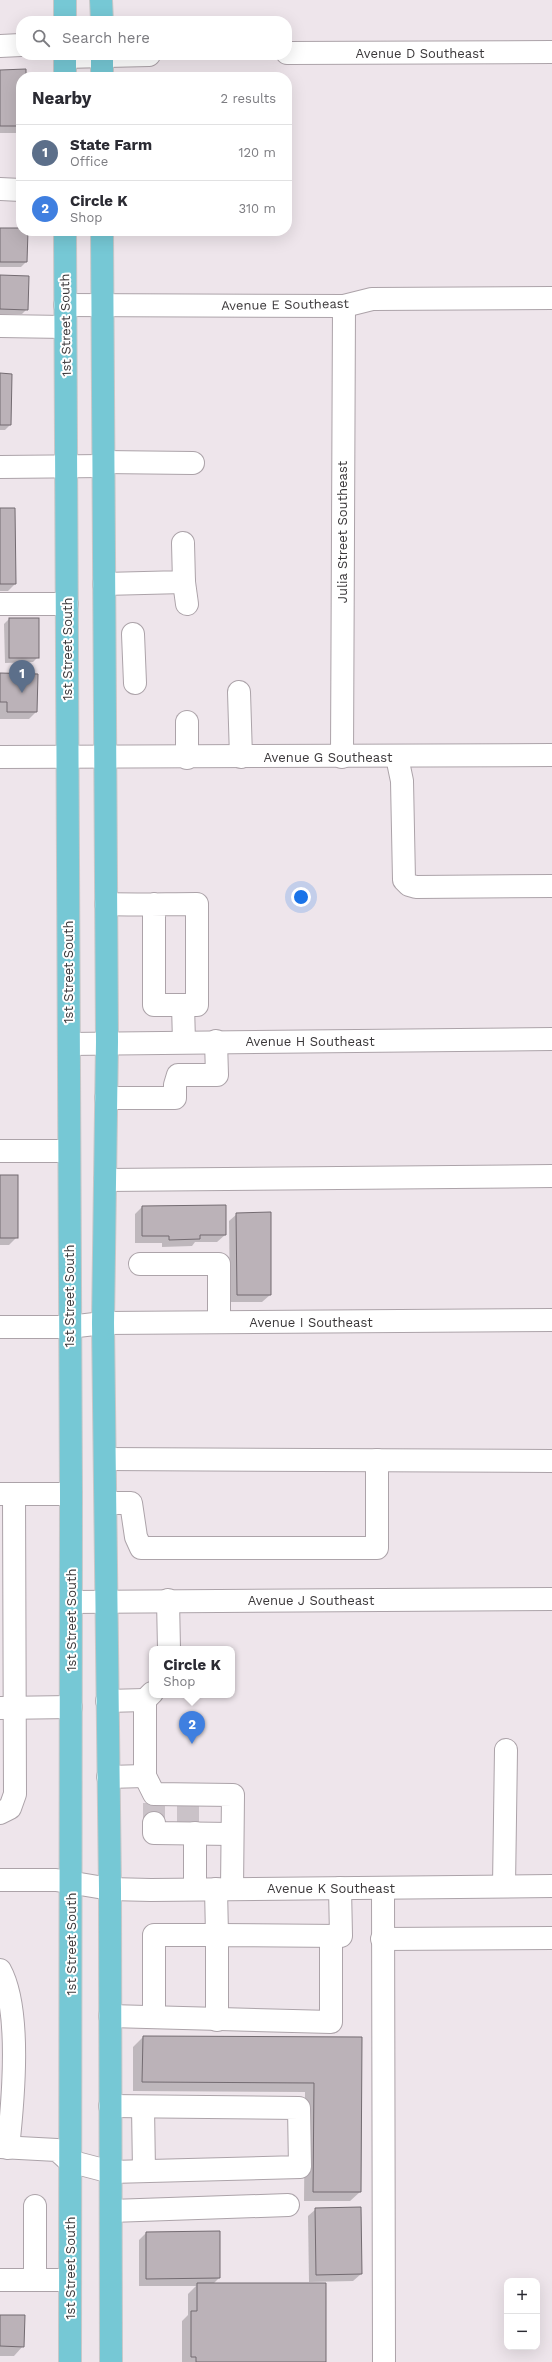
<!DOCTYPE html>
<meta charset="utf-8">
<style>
:root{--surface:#fff;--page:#f2f2f3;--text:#2b2b33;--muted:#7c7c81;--line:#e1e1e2;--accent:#1a73e8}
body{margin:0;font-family:"Work Sans",sans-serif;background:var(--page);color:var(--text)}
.controls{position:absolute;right:12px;bottom:12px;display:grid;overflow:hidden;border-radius:8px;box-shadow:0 4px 16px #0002}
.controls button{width:36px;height:36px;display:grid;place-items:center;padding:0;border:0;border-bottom:1px solid var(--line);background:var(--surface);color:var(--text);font:20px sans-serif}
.you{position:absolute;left:301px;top:897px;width:14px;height:14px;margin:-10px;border:3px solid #fff;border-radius:50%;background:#1a73e8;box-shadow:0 0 0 6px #1a73e833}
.badge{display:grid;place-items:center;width:26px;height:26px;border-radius:50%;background:var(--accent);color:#fff;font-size:13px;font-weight:700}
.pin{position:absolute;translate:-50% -33px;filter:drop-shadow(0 1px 2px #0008)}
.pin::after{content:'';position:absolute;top:21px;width:14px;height:12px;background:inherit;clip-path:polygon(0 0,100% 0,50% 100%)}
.popup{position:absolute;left:149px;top:1646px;width:86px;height:52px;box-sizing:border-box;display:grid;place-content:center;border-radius:8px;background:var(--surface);filter:drop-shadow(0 1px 3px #0005);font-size:13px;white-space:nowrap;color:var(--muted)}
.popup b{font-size:15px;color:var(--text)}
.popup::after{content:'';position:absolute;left:50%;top:100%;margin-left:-8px;border:8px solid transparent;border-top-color:var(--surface)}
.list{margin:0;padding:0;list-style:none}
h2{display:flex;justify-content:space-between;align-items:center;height:52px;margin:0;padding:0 16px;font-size:17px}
h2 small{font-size:13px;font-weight:400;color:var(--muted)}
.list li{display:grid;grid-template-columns:26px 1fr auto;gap:12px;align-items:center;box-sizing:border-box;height:56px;padding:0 16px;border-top:1px solid var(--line)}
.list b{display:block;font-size:15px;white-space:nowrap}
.list p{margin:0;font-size:13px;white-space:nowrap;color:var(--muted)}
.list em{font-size:13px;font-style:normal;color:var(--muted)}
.icon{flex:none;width:22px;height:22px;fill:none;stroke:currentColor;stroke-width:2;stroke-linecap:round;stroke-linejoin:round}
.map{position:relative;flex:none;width:552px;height:2362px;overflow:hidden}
.search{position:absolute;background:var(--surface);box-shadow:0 4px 16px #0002;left:16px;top:16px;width:276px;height:44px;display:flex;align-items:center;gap:10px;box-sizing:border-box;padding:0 14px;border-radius:16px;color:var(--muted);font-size:15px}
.panel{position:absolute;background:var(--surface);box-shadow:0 4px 16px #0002;left:16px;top:72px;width:276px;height:164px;border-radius:16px}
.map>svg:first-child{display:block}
.shadow{fill:#0003}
.building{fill:#bbb2b8;stroke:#736b71}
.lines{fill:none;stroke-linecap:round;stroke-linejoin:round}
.minor-tunnel{stroke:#cac2c8;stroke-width:22;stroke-dasharray:22 11;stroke-linecap:butt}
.minor-casing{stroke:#aca3a9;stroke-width:24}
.major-casing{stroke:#c8c7c8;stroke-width:24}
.minor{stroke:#fff;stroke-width:22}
.major{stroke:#76c8d5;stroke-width:22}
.labels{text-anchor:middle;stroke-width:4;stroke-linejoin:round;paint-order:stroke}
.street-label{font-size:13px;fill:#3b383a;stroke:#fff}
</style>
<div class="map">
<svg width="552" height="2362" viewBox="0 0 552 2362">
<rect width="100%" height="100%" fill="#eee5eb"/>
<g class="shadow">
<path d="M0,71L25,77H21V130L18,133H0Z"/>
<path d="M0,229L27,231L26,262L21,267H0Z"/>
<path d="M0,276L27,309L22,314H0Z"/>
<path d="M0,374L10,425L5,430H0Z"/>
<path d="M0,509L15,584L8,591H0Z"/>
<path d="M9,619L38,657L33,662L5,663L4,624Z"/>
<path d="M0,674L36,712L29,719H0Z"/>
<path d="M0,1176L17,1237L9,1245H0Z"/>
<path d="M142,1207L225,1235L217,1242H195L192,1246L162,1247V1243H135V1214Z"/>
<path d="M237,1214L270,1295L262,1302H230L229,1221Z"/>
<path d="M143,2037L361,2038L360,2192L350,2201H304L305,2092L133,2091V2047Z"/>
<path d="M316,2209L361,2274L353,2281L309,2282L308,2216Z"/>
<path d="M219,2232V2278L213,2284L325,2362H182V2321L188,2315V2294L196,2286H139V2240L146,2233Z"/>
<path d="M0,2316L23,2346L14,2356H0Z"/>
</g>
<g class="building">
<path d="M26,69V77H21V126H0V70Z"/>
<path d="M0,228H21V231H28L27,262H0Z"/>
<path d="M0,275L29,276L28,310L0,309Z"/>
<path d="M0,373L12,374L11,425H0Z"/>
<path d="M0,508H15L16,584H0Z"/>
<rect x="9" y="618" width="30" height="40"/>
<path d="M0,673L38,674L37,712H7V702H0Z"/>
<rect x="0" y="1175" width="18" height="63"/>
<path d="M226,1205V1235H200V1239L169,1240V1236H142V1206Z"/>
<path d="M271,1212V1295H237L236,1213Z"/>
<path d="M143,2036L362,2037L361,2192H313L314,2083L142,2082Z"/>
<path d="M361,2207L362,2274L316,2275L315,2208Z"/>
<path d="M220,2231V2278L146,2279V2232Z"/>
<path d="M197,2283H326V2362H196V2357H191V2311H197Z"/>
<path d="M0,2315H25L24,2347L0,2346Z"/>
</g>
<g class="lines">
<g class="minor-tunnel">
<path d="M188,1803V1823"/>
<path d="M154,1823V1803"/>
</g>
<g class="minor-casing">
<g id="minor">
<path d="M0,46L21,45"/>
<path d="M287,53L552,52"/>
<path d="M65,57L149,55"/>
<path d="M0,189L21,190"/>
<path d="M65,305L344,306L372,299L552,298"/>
<path d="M0,326L65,327"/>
<path d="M103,462L193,463"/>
<path d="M0,467L103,466"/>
<path d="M184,582L187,604"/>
<path d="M104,584L184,582L183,543"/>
<path d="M0,604H67"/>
<path d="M133,634L135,683"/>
<path d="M239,692L241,757"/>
<path d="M0,757L552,755"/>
<path d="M342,757L344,306"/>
<path d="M397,757L402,781L404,880L409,885L416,887L552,886"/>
<path d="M187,758V722"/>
<path d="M106,904C136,905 166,904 197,904V1005H154V904"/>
<path d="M183,1005L184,1042"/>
<path d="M69,1044L552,1039"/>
<path d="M106,1098H175V1085L178,1075H217L216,1041"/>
<path d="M0,1151H69"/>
<path d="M105,1180L552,1176"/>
<path d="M140,1264H219V1322"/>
<path d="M0,1327H69L103,1323L552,1320"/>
<path d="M105,1459L552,1461"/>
<path d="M0,1494H71"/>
<path d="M106,1503H131L136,1537L141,1548H377V1460"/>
<path d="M168,1600L169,1649"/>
<path d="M71,1602L552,1599"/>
<path d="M152,1693L145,1700V1776L154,1794L233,1795L232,1889"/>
<path d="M107,1701L145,1700"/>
<path d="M0,1708L71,1707"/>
<path d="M108,1777L145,1776"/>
<path d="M0,1813L10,1808L15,1794L14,1494"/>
<path d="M154,1823V1833L232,1834"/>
<path d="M195,1833V1889"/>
<path d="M0,1880H56L110,1889L151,1890L552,1886"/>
<path d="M504,1886L506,1750"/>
<path d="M383,1888L384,2362"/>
<path d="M382,1939L552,1938"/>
<path d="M0,1970C22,2010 13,2102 8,2148"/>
<path d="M110,2016L331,2022V1936"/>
<path d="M154,2017V1935H217L216,1889"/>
<path d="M217,2020V1935L341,1936L340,1888"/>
<path d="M143,2107L144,2171"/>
<path d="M0,2147L57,2150L69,2161L111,2172L300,2167L299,2108L110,2106"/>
<path d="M111,2211L288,2205"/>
<path d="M0,2280H70"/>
<path d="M35,2280V2206"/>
</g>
</g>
<g class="major-casing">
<g id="major">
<path d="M65,0V21"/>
<path d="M101,0L102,21"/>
<path d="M65,55V77"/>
<path d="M102,77V55"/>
<path d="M65,231L71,1494L70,2362"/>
<path d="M102,231L107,1042L103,1323L110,1889L111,2362"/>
</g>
</g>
<use href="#minor" class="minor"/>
<use href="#major" class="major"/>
</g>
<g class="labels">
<g class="street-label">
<text x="420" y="58">Avenue D Southeast</text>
<text transform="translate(285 304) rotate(-1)" y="5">Avenue E Southeast</text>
<text transform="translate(65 325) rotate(-91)" y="5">1st Street South</text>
<text transform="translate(342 532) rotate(-90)" y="5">Julia Street Southeast</text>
<text transform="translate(67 649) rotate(-90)" y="5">1st Street South</text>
<text x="328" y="762">Avenue G Southeast</text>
<text transform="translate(68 972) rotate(-90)" y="5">1st Street South</text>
<text x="310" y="1046">Avenue H Southeast</text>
<text transform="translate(69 1296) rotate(-90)" y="5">1st Street South</text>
<text x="311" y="1327">Avenue I Southeast</text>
<text x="311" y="1605">Avenue J Southeast</text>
<text transform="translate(71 1620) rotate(-90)" y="5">1st Street South</text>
<text x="331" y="1893">Avenue K Southeast</text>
<text transform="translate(71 1944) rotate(-90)" y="5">1st Street South</text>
<text transform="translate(70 2268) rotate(-90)" y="5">1st Street South</text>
</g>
</g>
</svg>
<div class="controls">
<button>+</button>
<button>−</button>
</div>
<div class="you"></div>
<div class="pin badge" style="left:22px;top:693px;background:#5c6f8a">1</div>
<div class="pin badge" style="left:192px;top:1744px;background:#3f7fe0">2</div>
<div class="popup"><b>Circle K</b>Shop</div>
<div class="search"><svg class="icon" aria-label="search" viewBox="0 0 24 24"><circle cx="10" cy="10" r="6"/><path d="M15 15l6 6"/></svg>Search here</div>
<section class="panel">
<h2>Nearby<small>2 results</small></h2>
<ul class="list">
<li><span class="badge" style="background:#5c6f8a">1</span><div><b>State Farm</b><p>Office</p></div><em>120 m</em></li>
<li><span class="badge" style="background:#3f7fe0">2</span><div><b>Circle K</b><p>Shop</p></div><em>310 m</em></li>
</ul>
</section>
</div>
